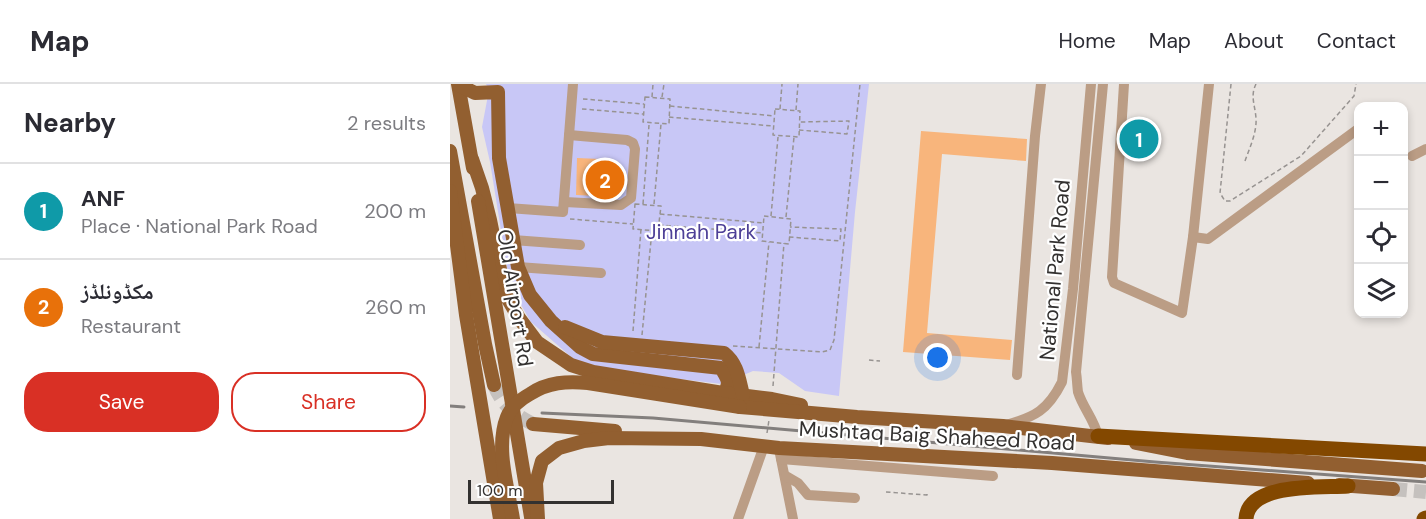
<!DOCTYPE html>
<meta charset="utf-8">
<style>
:root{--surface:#fff;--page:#f2f2f3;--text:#2b2b33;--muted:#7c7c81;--line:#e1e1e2;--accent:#d93025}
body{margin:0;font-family:"DM Sans","Noto Naskh Arabic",sans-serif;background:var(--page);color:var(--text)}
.controls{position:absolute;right:18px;top:18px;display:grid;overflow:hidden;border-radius:12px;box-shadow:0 3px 9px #0003}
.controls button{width:54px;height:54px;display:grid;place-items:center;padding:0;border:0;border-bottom:2px solid var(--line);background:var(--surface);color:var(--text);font:30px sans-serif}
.scale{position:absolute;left:18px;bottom:15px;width:146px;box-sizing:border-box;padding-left:6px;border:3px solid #333130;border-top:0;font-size:16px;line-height:21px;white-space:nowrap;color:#333130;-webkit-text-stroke:4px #fff;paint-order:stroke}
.you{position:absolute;left:488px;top:274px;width:21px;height:21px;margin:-15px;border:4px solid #fff;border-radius:50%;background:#1a73e8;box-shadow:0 0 0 9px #1a73e833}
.badge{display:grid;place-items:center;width:39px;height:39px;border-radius:50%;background:var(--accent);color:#fff;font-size:20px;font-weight:700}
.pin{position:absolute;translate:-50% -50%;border:3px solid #fff;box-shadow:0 2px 6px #0006}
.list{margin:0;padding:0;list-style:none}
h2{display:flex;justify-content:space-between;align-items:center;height:78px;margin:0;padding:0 24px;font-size:26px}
h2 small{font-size:20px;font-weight:400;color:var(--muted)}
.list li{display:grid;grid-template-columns:39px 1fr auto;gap:18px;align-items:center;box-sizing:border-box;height:96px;padding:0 24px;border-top:2px solid var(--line)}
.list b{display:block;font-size:22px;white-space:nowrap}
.list p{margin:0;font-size:20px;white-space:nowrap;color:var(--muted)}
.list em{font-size:20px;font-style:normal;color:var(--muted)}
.actions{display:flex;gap:12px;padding:18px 24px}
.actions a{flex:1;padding:14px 0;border:2px solid var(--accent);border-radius:24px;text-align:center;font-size:21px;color:var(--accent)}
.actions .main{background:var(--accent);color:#fff}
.icon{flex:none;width:33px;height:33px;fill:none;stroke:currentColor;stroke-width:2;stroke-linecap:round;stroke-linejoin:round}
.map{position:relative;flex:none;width:976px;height:435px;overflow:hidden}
header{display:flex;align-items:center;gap:36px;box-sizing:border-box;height:84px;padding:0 30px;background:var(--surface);border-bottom:2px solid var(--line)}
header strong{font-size:28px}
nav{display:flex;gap:33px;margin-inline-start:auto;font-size:21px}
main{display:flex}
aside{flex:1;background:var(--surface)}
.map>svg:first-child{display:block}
.green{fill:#c8c7f6}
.building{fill:#f8b57c}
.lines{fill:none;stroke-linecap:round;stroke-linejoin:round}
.major-tunnel{stroke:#c5c1be;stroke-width:14;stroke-dasharray:14 7;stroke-linecap:butt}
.path{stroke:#979391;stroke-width:1.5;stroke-dasharray:4.5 3;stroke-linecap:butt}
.minor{stroke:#bb9d85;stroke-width:10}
.major{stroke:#925f30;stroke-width:14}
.highway{stroke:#834800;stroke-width:15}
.rail{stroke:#837f7d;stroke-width:3}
.major-bridge{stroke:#925f30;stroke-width:14}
.labels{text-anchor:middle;stroke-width:4.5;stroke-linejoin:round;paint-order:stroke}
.park-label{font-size:21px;fill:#4d3f97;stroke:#fff}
.street-label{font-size:21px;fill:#333130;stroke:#fff}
</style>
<header>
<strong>Map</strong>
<nav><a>Home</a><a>Map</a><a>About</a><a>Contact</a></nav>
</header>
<main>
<aside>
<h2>Nearby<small>2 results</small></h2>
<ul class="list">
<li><span class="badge" style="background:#0f9aa8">1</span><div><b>ANF</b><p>Place · National Park Road</p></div><em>200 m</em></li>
<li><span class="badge" style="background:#e8710a">2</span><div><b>مکڈونلڈز</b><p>Restaurant</p></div><em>260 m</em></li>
</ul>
<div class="actions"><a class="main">Save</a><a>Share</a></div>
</aside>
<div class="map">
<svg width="976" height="435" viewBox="0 0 976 435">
<rect width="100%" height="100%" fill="#eae5e1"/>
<path class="green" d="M36,0H419L405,128L389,312L355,307L329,289L303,287L272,300L153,286L127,278L112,265L81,238L60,202L40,78L32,43L39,6Z"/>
<g class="building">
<path d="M471,47L577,55L576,77L492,70L477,249L562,256L560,276L453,268Z"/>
<path d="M127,74L150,75V92L175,93L174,102H170L169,113L126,111Z"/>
</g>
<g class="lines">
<g class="major-tunnel">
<path d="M44,301C52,321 65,331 83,340"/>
<path d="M943,405L976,408"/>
</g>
<g class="path">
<path d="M781,0L770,109L775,117H780L851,72L904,12L906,0"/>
<path d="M195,13L220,15L219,40L193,38Z"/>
<path d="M202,13L203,0"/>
<path d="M212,13L214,0"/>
<path d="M133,15L194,20"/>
<path d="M220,22L324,32"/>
<path d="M132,25L193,30"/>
<path d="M325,25L350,27L349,53L323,51Z"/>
<path d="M330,25L332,0"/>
<path d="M346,26L348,0"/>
<path d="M219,33L323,42"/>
<path d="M349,46L397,50L399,37L350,38"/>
<path d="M795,77C800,63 807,48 806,34C805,21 800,12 806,0"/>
<path d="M185,120L211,122L208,147L183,145Z"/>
<path d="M193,120L199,41"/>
<path d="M204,120L211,40"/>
<path d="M210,130L314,139"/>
<path d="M314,132L341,135L339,160L312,157Z"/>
<path d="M321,132L328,53"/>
<path d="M336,133L344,53"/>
<path d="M120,135L183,140"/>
<path d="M209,141L313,149"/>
<path d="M339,153L390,157L391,145L340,143"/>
<path d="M183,247L191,145"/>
<path d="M192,251L202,146"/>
<path d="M283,262L372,268L380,266L384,256L410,0"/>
<path d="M309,263L319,158"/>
<path d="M419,276L430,277"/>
<path d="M323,302L334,159"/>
<path d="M317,349L319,336"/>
<path d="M436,408L477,411V407"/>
</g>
<g class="minor">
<path d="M674,0L662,193L664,199L732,229L743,153L759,0"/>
<path d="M962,72L976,65"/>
<path d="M115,118L171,121L181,114L185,65L183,59L177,56L119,51"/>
<path d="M57,124L113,128L123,0"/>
<path d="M743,153L758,155L908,45"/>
<path d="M63,156L130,161"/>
<path d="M68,183L151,189"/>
<path d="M567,291L585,52L591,0"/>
<path d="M556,341C585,333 598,326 612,298L623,205L641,0"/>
<path d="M648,352C644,335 633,324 628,308C627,301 627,294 626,288L653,0"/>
<path d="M330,370L343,435"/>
<path d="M331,375L543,392"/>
<path d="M336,392L348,399L358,411L405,414"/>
<path d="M288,435L314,362"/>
</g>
<g class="major">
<path d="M8,0L23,84"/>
<path d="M9,1L25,9L48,8L49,74L68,183L80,211L101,237L130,263L143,270L271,284C277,293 282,301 273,309"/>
<path d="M0,67L35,260L44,301"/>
<path d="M22,75L32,104L40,136L55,210L69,234L87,258L121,281L143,288L273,309L322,315L351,321"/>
<path d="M0,107L16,231L50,435"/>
<path d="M28,117L81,433"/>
<path d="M115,243L152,258L274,269C288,280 289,296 293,311"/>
<path d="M290,323L407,333L553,342L658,354"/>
<path d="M83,340L165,347"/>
<path d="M686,359L737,369L972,387"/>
<path d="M889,401L943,405"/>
<path d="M88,435L86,399L92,377L109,364L134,357L159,354L251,355L329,364L602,379L858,399"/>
</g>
<g class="highway">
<path d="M648,352L976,370"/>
<path d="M796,435C798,398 871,404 898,402"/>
<path d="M974,435L976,434"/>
</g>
<g class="rail">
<path d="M0,322L14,323"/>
<path d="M92,329L203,334L705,378L976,398"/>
</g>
<path class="major-bridge" d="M63,435C58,404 45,363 57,333C61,323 71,315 80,310C98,298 117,297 138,299L290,323"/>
</g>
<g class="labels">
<g class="park-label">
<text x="251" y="155">Jinnah Park</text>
</g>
<g class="street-label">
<text transform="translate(605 186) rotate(-85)" y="7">National Park Road</text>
<text transform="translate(65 214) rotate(81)" y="7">Old Airport Rd</text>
<text transform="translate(487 352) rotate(3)" y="7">Mushtaq Baig Shaheed Road</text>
</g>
</g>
</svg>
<div class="controls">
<button>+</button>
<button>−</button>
<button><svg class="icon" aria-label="locate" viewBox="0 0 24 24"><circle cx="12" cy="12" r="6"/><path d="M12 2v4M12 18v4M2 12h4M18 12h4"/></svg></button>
<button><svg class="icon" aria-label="layers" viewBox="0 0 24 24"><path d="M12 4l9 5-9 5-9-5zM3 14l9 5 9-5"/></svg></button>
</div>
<div class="scale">100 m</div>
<div class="you"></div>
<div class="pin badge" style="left:689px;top:55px;background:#0f9aa8">1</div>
<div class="pin badge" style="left:155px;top:96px;background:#e8710a">2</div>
</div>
</main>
